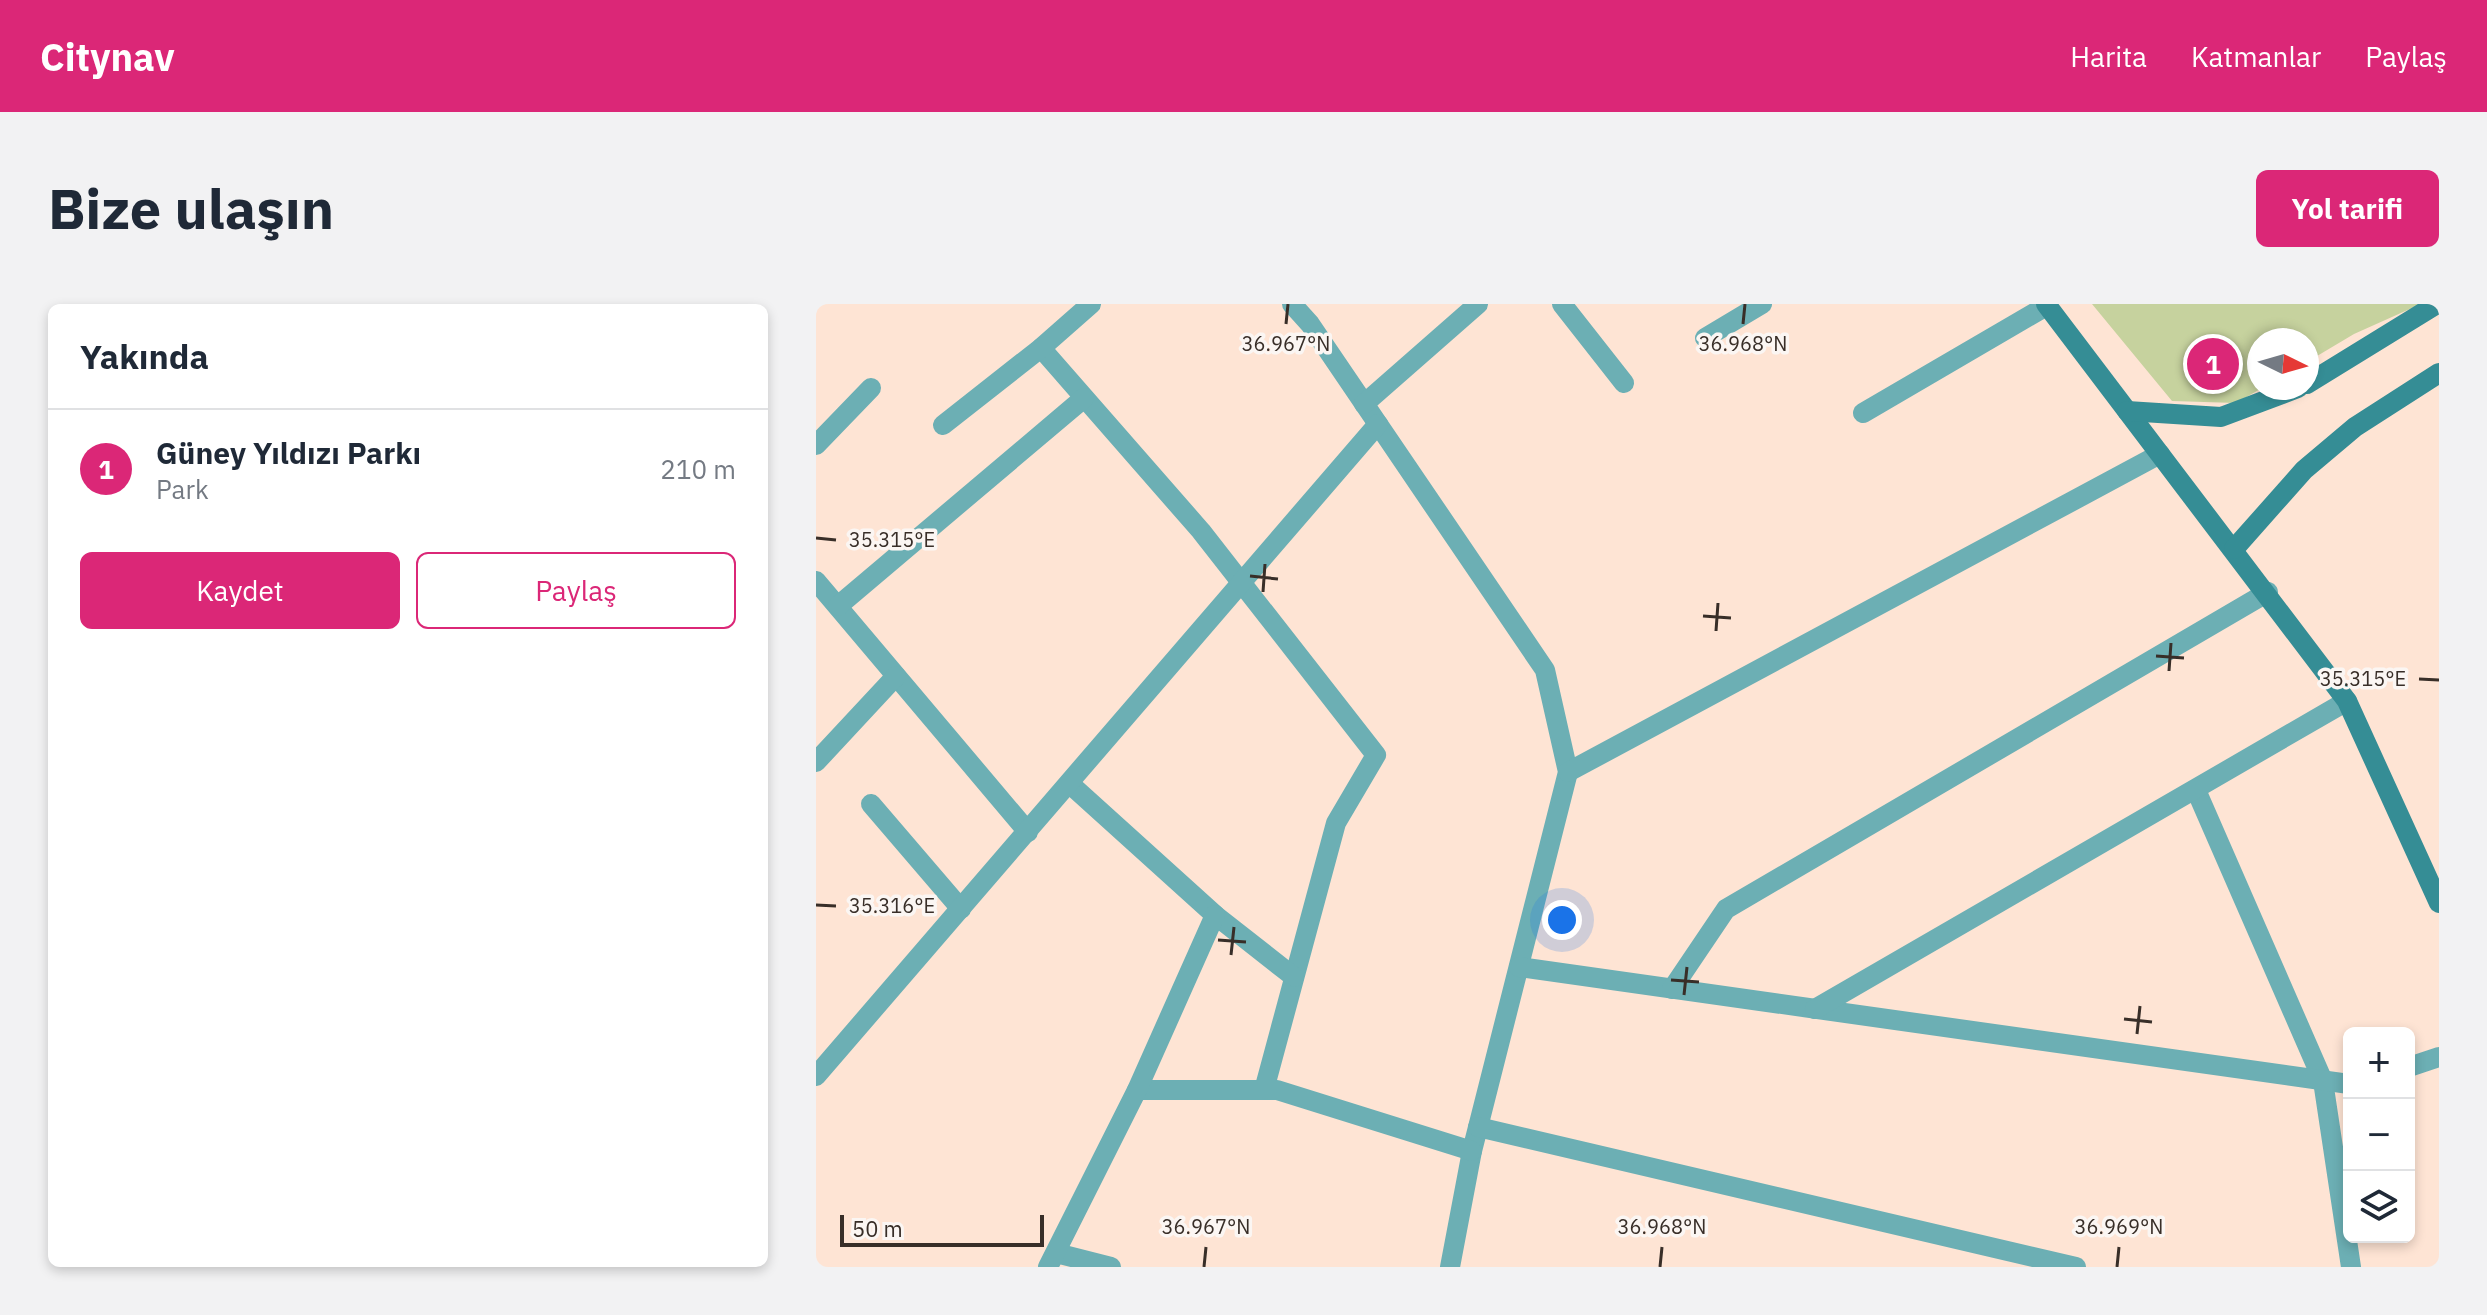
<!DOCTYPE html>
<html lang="tr">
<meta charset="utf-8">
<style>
:root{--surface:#fff;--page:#f2f2f3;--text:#1f2937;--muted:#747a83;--line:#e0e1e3;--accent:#db2777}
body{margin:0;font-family:"IBM Plex Sans",sans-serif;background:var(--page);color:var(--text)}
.controls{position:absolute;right:24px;bottom:24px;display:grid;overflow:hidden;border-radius:12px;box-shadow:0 4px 12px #0003}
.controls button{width:72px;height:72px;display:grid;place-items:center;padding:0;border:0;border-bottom:2px solid var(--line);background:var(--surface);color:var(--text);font:40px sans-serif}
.compass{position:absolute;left:1431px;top:24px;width:72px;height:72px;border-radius:50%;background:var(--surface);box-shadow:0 4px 12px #0003;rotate:95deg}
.scale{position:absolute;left:24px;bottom:20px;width:204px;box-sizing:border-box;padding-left:8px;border:4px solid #382e28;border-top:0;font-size:22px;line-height:28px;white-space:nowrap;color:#382e28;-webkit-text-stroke:6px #fbf6f3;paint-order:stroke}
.you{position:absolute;left:746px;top:616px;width:28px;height:28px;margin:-20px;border:6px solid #fff;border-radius:50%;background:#1a73e8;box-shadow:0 0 0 12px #1a73e833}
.badge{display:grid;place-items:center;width:52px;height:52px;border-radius:50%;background:var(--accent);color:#fff;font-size:26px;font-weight:700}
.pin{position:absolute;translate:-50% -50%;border:4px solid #fff;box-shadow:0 2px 8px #0006}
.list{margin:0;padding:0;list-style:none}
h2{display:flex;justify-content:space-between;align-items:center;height:104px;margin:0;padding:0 32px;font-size:34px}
h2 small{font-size:26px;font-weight:400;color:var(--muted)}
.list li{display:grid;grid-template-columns:52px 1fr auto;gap:24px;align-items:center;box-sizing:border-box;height:120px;padding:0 32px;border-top:2px solid var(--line)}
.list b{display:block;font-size:30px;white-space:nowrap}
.list p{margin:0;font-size:26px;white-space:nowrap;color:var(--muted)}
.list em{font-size:26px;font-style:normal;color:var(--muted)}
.actions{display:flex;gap:16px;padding:24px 32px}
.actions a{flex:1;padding:18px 0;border:2px solid var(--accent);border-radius:12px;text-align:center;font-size:28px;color:var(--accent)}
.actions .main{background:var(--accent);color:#fff}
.icon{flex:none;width:44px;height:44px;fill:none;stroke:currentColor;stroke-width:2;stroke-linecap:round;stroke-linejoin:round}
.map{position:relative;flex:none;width:1623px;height:963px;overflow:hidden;border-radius:12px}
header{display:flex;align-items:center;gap:48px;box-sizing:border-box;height:112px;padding:0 40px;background:var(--accent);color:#fff}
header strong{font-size:38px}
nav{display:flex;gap:44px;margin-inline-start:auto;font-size:28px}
.intro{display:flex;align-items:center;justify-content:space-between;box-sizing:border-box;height:192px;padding:0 48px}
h1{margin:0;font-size:56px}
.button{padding:20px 36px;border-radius:12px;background:var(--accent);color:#fff;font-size:28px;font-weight:700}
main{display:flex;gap:48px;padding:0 48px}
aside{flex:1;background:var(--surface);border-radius:12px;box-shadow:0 4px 12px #0003}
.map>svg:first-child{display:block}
.green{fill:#c6d29e}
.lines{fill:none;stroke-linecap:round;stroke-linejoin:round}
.street{stroke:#6cafb4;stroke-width:20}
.secondary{stroke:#358d95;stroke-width:20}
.ticks{fill:none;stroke:#382e28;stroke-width:3}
.ticks-label{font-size:20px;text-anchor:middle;fill:#382e28;stroke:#fbf6f3;stroke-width:7;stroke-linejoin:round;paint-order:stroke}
</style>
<header>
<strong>Citynav</strong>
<nav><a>Harita</a><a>Katmanlar</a><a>Paylaş</a></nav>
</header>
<div class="intro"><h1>Bize ulaşın</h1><a class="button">Yol tarifi</a></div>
<main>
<aside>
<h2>Yakında<small></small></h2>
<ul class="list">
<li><span class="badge">1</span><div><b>Güney Yıldızı Parkı</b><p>Park</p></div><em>210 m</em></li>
</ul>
<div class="actions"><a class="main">Kaydet</a><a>Paylaş</a></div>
</aside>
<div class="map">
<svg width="1623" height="963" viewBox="0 0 1623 963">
<rect width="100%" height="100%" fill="#fee4d4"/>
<path class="green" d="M1276,0H1605L1538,30L1491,58V36H1443V84H1446L1420,99L1356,97Z"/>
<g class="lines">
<g class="street">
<path d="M476,0L494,20L729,366L752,468L656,847L634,963"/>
<path d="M746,0L808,79"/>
<path d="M889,34L946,0"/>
<path d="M225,44L385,227L560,451L520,519L448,786"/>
<path d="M548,100L662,0"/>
<path d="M1047,109L1232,1"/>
<path d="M127,121L225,44L275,0"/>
<path d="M0,141L55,84"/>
<path d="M0,277L212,528"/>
<path d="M22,302L268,94"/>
<path d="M0,458L80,372"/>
<path d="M752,468L1344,150"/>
<path d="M254,480L399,611L478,673"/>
<path d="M1380,486L1507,777L1535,963"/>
<path d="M55,500L145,605"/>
<path d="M703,663L1533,780"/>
<path d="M856,685L910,605L1452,288"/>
<path d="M999,705L1531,397"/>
<path d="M1593,763L1623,753"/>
<path d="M0,772L562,120"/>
<path d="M321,786H461L656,847"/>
<path d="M662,823L1260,963"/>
<path d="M240,949L295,963"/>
<path d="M232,963L321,786L399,611"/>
</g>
<g class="secondary">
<path d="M1230,0L1531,397L1623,599"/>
<path d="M1491,80L1621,0"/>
<path d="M1311,107L1405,113L1482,84"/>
<path d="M1418,245L1488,166L1539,123L1623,69"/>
</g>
</g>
<path class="ticks" d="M470,20L472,0M927,20L929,0M0,234L20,236M434,272L462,275M447,288L449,260M887,312L915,314M900,327L902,299M1340,352L1368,354M1353,367L1355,339M1603,375L1623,376M0,601L20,602M402,636L430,638M415,651L418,623M855,676L883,678M868,691L871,663M1308,715L1336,718M1321,730L1324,702M388,963L390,943M844,963L846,943M1301,963L1303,943"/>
<g class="ticks-label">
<text x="470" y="47">36.967°N</text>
<text x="927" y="47">36.968°N</text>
<text x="76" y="243">35.315°E</text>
<text x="1547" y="382">35.315°E</text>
<text x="76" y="609">35.316°E</text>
<text x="390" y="930">36.967°N</text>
<text x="846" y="930">36.968°N</text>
<text x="1303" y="930">36.969°N</text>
</g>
</svg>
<div class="controls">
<button>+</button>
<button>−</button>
<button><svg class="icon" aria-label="layers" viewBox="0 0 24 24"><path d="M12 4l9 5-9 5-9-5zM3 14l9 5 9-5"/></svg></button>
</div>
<svg class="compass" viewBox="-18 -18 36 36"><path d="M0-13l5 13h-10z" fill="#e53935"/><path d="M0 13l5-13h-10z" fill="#747a83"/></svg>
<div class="scale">50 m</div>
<div class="you"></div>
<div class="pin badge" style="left:1397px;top:60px">1</div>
</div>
</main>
